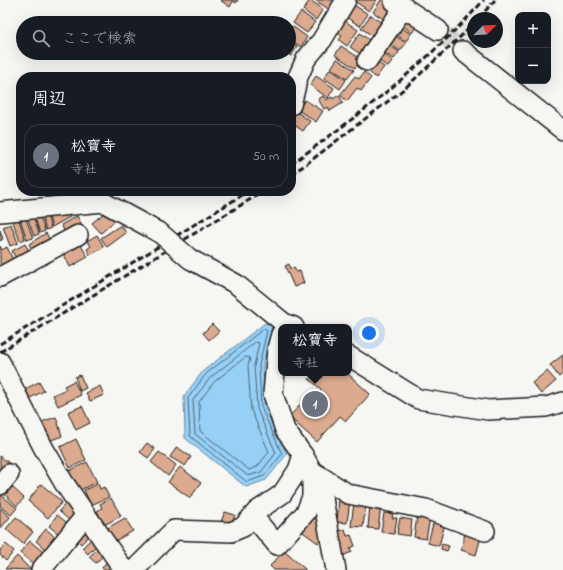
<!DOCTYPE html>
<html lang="ja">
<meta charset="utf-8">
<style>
:root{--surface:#171b24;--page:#20242c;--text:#f1f3f6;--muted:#9ea1a6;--line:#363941;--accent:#919294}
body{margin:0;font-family:"Indie Flower","Klee One",sans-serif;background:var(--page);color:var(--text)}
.controls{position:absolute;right:12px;top:12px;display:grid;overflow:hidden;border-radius:8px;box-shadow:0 4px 16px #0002}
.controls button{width:36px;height:36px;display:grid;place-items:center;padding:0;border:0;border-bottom:1px solid var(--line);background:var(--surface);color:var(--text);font:20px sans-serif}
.compass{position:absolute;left:467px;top:12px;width:36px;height:36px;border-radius:50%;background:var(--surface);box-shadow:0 4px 16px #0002;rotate:66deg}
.you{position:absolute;left:369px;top:333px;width:14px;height:14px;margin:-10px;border:3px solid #fff;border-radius:50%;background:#1a73e8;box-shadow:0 0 0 6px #1a73e833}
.badge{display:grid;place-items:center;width:26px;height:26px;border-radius:50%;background:var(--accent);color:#fff;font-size:13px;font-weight:700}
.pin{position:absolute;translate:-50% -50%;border:2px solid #fff;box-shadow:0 1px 4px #0006}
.popup{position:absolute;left:278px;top:324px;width:74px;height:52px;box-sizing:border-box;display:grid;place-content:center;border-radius:8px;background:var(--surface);filter:drop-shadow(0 1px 3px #0005);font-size:13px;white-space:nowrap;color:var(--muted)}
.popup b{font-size:15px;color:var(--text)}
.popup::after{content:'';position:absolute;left:50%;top:100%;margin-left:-8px;border:8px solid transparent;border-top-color:var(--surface)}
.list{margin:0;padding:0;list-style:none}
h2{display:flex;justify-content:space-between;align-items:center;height:52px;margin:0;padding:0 16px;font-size:17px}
h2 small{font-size:13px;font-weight:400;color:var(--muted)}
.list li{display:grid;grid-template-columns:26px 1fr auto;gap:12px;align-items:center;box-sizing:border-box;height:64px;margin:0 8px 8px;padding:0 8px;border:1px solid var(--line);border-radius:16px}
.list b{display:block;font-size:15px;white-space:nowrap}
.list p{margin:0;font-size:13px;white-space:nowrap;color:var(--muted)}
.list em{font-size:13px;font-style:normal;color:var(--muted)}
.icon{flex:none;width:22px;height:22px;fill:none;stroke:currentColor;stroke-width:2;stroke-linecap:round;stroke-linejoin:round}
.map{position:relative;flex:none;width:563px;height:570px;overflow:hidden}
.search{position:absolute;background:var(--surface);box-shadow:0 4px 16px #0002;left:16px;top:16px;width:280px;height:44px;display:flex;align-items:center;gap:10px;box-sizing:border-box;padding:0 14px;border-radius:22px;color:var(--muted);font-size:15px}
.panel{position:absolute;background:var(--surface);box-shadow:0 4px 16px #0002;left:16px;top:72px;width:280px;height:124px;border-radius:16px}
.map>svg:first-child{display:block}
.water{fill:#97d0f7;stroke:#66889f}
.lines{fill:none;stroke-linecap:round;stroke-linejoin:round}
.shore{stroke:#4d6474;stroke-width:1}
.building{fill:#dcaa8e;stroke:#1c1c1c}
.minor-tunnel{stroke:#d5d5d2;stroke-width:19;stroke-dasharray:19 10;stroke-linecap:butt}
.minor-casing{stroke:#1c1c1c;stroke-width:22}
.minor{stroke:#f6f6f2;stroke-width:19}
.rail{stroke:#1c1c1c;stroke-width:3;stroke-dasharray:6 3;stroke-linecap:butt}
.minor-bridge-casing{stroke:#1c1c1c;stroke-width:22;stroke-linecap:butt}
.minor-bridge{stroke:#f6f6f2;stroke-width:19}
</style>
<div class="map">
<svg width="563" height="570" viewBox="0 0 563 570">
<rect width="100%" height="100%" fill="#f6f6f2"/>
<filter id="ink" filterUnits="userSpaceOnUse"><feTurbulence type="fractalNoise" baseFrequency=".025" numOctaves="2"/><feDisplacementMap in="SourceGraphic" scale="8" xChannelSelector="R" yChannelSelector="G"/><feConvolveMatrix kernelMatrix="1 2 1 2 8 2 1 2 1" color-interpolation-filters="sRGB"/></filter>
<g filter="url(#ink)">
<path class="water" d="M265,323L272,326L263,366L265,407L287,454L266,480L246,487L185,438L184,396L203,371Z"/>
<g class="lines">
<g class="shore">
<path d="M264,329L267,331L259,365L261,407L282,454L264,476L247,482L190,436L188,398L206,374Z"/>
<path d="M256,342L259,343L254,366L257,409L276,453L261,472L248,476L195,434L193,400L210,378Z"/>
<path d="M246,357L250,358L248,366L251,410L269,452L257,467L249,470L200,431L199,402L214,382Z"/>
</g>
</g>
<g class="building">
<path d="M220,0H238L236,3L233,1L230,7Z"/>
<path d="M310,0L323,9L316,20L303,10Z"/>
<path d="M315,0H336L330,10Z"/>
<path d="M353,0H377L369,11Z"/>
<path d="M381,0L394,10L386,21L373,12Z"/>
<path d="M354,5L368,14L360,26L346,17Z"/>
<path d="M301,12L315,22L307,33L293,23Z"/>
<path d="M371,15L383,24L374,37L361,28Z"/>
<path d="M407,16L418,24L412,33L401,24Z"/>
<path d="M345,21L358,30L347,46L339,40L342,36L337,33Z"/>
<path d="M292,26L307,37L301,47L289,39V29Z"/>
<path d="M399,26L411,34L406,41L394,33Z"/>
<path d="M360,33L372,42L362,55L350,47Z"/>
<path d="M394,35L406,43L400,51L389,43Z"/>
<path d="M289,42L297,47L291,56L286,53H289Z"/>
<path d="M388,44L399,52L394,59L383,52Z"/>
<path d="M341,46L361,59L355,68L335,55Z"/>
<path d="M382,52L393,61L388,67L377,59Z"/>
<path d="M337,59L354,70L347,79L331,68Z"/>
<path d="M376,61L384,67L376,78L368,71Z"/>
<path d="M330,69L346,80L340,89L324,78Z"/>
<path d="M364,72L371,78L361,91L357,88L347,101L340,95L355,76L359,79Z"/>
<path d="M316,76L334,88L328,98L310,85Z"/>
<path d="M339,95L343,103L330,111L328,107L324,109L318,99L323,96L326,100L332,97L333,99Z"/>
<path d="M305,100L323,111L316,122L298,110Z"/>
<path d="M294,110L310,121L303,131L293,124L295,121L291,118V115Z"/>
<path d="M67,208L70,217L52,227L48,214Z"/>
<path d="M110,208L118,218L101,233L92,223Z"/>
<path d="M45,209L51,228L46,230L40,211Z"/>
<path d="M38,211L45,231L40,233L33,212Z"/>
<path d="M32,212L39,234L34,236L26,214Z"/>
<path d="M24,214L33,238L27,240L19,216Z"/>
<path d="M77,216L82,225L66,234L61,225Z"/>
<path d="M18,217L25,239L20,241L12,219Z"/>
<path d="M11,224L18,243L10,246L3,227Z"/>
<path d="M121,225L126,233L107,247L101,238Z"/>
<path d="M0,230L3,239L0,241Z"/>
<path d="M46,233L52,243L35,254L29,244Z"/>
<path d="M97,235L104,247L90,255L87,249L91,246L87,241Z"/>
<path d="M25,244L31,254L18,262L12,251Z"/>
<path d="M80,244L88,257L70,267L63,253Z"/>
<path d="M0,246L2,250L7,247L14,262L2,267L0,263Z"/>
<path d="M289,264L290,269L294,267L296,272L300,271L304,283L294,287L285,266Z"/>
<path d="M212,324L219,331L209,340L203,333Z"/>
<path d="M563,355V373L559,377L550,365Z"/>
<path d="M547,371L556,381L541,394L532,383Z"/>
<path d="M315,373H347L370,394L346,421L340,416L317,442L289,417L309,395L313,398L321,389L309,379Z"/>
<path d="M80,375L86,388L80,391L75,377Z"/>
<path d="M74,381L81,395L58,406L53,395L66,389L64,386Z"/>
<path d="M39,382L44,391L26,400L21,391Z"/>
<path d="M100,386L104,395L90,401L86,393Z"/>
<path d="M82,406L90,423L76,430L68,412Z"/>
<path d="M56,417L62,436L46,442L39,423Z"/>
<path d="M76,439L86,460L70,468L60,447Z"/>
<path d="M147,443L155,449L148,458L140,452Z"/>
<path d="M177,447L191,457L185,466L170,457Z"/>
<path d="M159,452L176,465L168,476L151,462Z"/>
<path d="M0,456L9,463L0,474Z"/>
<path d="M87,462L97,482L80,490L75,480L70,483L65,473Z"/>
<path d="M180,467L201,483L190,498L168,482Z"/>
<path d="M41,484L62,502L48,518L28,501Z"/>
<path d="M98,484L100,489L104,487L109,497L91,505L84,490Z"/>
<path d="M10,485L24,498L17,506L3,493Z"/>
<path d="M1,495L17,508L11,515L0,506Z"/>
<path d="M111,498L121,516L104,525L97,511L102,508L100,504Z"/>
<path d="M339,499L350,500L347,523L337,522Z"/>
<path d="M67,502L79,513L71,522L59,511Z"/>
<path d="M354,502L366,503L363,527L351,526Z"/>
<path d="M370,504L381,505L378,529L368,528Z"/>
<path d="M0,508L10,517L1,528L0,526Z"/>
<path d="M315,509L326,531L318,543L300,530Z"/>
<path d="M225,512L235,515L230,528L220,524Z"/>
<path d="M384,513L393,514L392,518H397L394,534L381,532Z"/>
<path d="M57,515L70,525L61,536L49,526Z"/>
<path d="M417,516L430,518L426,539L414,537Z"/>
<path d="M16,517L33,532L23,544L6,529Z"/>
<path d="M125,518L133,531L113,542L106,529Z"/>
<path d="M400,518L412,520L410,536L397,534Z"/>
<path d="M434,520L445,523L439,546L428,543Z"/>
<path d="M86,525L93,532L81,544L74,537Z"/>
<path d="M46,529L56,538L46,550L36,541Z"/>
<path d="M345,529L347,536L351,535L355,546L350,548L352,552L342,556L334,533Z"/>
<path d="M466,529L482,533L476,555L461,550Z"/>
<path d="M94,536L100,542L88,554L82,548Z"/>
<path d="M30,541L43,552L33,564L20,553Z"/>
<path d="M6,544L14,551L6,561L0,555V550Z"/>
<path d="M442,544L449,546L447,551L441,549Z"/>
<path d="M101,545L107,551L96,563L89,557Z"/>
<path d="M284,551L305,569V570H274L270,566Z"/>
<path d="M17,556L31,570L5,569Z"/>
<path d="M108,560L112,567L105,570L102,568Z"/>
</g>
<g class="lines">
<path class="minor-tunnel" d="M438,30L463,51"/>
<g class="minor-casing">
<g id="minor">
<path d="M394,1L438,30"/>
<path d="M463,51L563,130"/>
<path d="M367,61L404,7"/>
<path d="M291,105L298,77L306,59L322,40L346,0"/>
<path d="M0,212L103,202L160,233"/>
<path d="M190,259L236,284L284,323L294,327"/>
<path d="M0,277L78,235"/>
<path d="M281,334L277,349L273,394L285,430L303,455L312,471L348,494L426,509L485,531"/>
<path d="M349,356L418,399L488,410L546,407L563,402"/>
<path d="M0,362L43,447L64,483L124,570"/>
<path d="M315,477L323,499L336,570"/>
<path d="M0,485L9,474"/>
<path d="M253,516L277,545L306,512L312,497V471"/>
<path d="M41,570L86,515"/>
<path d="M134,570L174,530L231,532L243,527L257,511L282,494L298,470L303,455"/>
</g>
</g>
<use href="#minor" class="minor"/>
<g class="rail">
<path d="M479,18L495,0"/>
<path d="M291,164C360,115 427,63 484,0"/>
<path d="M291,174L305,165L404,89L473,25"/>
<path d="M0,344L249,191"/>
<path d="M0,352L264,191"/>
</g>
<g class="minor-bridge-casing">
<path id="minor-bridge" d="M160,233L190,259"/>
</g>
<use href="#minor-bridge" class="minor-bridge"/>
</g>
</g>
</svg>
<div class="controls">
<button>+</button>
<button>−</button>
</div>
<svg class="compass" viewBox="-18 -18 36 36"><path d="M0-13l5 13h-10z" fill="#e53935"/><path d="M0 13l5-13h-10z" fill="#9ea1a6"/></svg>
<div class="you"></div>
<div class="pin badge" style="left:315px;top:404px;background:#6b7280">1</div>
<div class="popup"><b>松寶寺</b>寺社</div>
<div class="search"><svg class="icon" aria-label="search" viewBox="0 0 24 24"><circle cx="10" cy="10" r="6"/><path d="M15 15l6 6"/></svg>ここで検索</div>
<section class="panel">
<h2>周辺<small></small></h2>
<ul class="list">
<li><span class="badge" style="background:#6b7280">1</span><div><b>松寶寺</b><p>寺社</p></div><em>50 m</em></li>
</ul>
</section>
</div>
